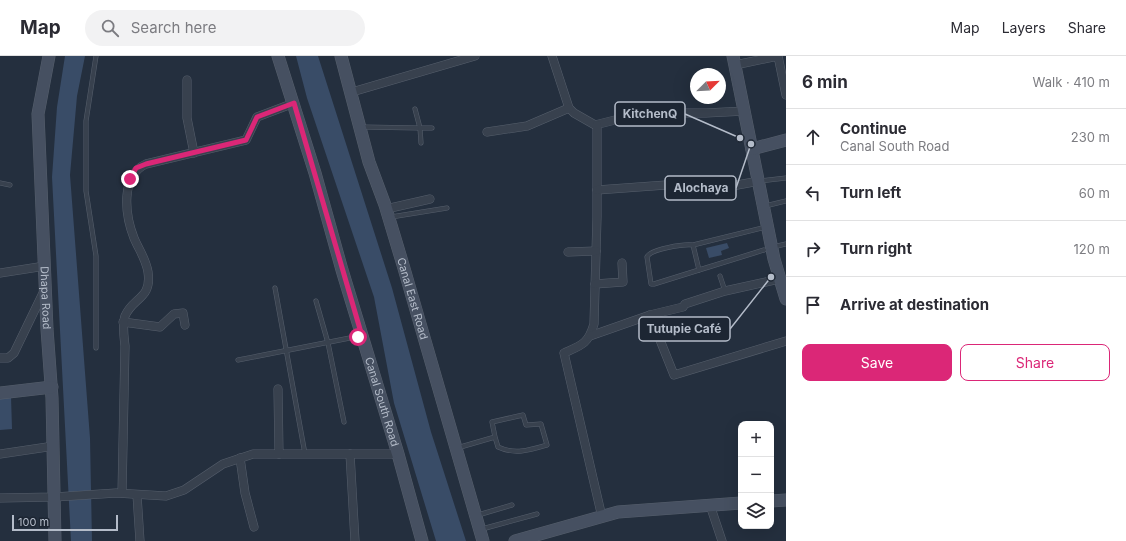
<!DOCTYPE html>
<meta charset="utf-8">
<style>
:root{--surface:#fff;--page:#f2f2f3;--text:#2b2b33;--muted:#7c7c81;--line:#e1e1e2;--accent:#db2777}
body{margin:0;font-family:Inter,sans-serif;background:var(--page);color:var(--text)}
.controls{position:absolute;right:12px;bottom:12px;display:grid;overflow:hidden;border-radius:8px;box-shadow:0 4px 16px #0002}
.controls button{width:36px;height:36px;display:grid;place-items:center;padding:0;border:0;border-bottom:1px solid var(--line);background:var(--surface);color:var(--text);font:20px sans-serif}
.compass{position:absolute;left:690px;top:12px;width:36px;height:36px;border-radius:50%;background:var(--surface);box-shadow:0 4px 16px #0002;rotate:66deg}
.scale{position:absolute;left:12px;bottom:10px;width:106px;box-sizing:border-box;padding-left:4px;border:2px solid #b4bcc9;border-top:0;font-size:11px;line-height:14px;white-space:nowrap;color:#b4bcc9;-webkit-text-stroke:3px #1d2633;paint-order:stroke}
.stop{position:absolute;width:12px;height:12px;margin:-9px;border:3px solid #db2777;border-radius:50%;background:#fff}
.stop.end{background:#db2777;border-color:#fff;box-shadow:0 1px 4px #0008}
.list{margin:0;padding:0;list-style:none}
h2{display:flex;justify-content:space-between;align-items:center;height:52px;margin:0;padding:0 16px;font-size:17px}
h2 small{font-size:13px;font-weight:400;color:var(--muted)}
.list li{display:grid;grid-template-columns:26px 1fr auto;gap:12px;align-items:center;box-sizing:border-box;height:56px;padding:0 16px;border-top:1px solid var(--line)}
.list b{display:block;font-size:15px;white-space:nowrap}
.list p{margin:0;font-size:13px;white-space:nowrap;color:var(--muted)}
.list em{font-size:13px;font-style:normal;color:var(--muted)}
.actions{display:flex;gap:8px;padding:12px 16px}
.actions a{flex:1;padding:9px 0;border:1px solid var(--accent);border-radius:8px;text-align:center;font-size:14px;color:var(--accent)}
.actions .main{background:var(--accent);color:#fff}
.icon{flex:none;width:22px;height:22px;fill:none;stroke:currentColor;stroke-width:2;stroke-linecap:round;stroke-linejoin:round}
.map{position:relative;flex:none;width:786px;height:485px;overflow:hidden}
header{display:flex;align-items:center;gap:24px;box-sizing:border-box;height:56px;padding:0 20px;background:var(--surface);border-bottom:1px solid var(--line)}
header strong{font-size:19px}
nav{display:flex;gap:22px;margin-inline-start:auto;font-size:14px}
.search{width:280px;height:36px;background:var(--page);display:flex;align-items:center;gap:10px;box-sizing:border-box;padding:0 14px;border-radius:22px;color:var(--muted);font-size:15px}
main{display:flex}
aside{flex:1;background:var(--surface)}
.map>svg:first-child{display:block}
.water{fill:#394c67}
.lines{fill:none;stroke-linecap:round;stroke-linejoin:round}
.lane-casing{stroke:#565f6c;stroke-width:5}
.street-casing{stroke:#565f6c;stroke-width:9}
.secondary-casing{stroke:#565f6c;stroke-width:13}
.lane{stroke:#38414e;stroke-width:4}
.street{stroke:#38414e;stroke-width:8}
.secondary{stroke:#465061;stroke-width:12}
.route{stroke:#db2777;stroke-width:5}
.labels{text-anchor:middle;stroke-width:4;stroke-linejoin:round;paint-order:stroke}
.street-label{font-size:11px;fill:#b4bcc9;stroke:#1d2633}
.leader{fill:none;stroke:#b4bcc9;stroke-width:1.5}
.callout-dot{fill:#b4bcc9;stroke:#1d2633;stroke-width:1.5}
.callout{fill:#1d2633;stroke:#b4bcc9;stroke-width:1.5}
.callout-label{font-size:12px;text-anchor:middle;font-weight:bold;fill:#b4bcc9}
</style>
<header>
<strong>Map</strong>
<div class="search"><svg class="icon" aria-label="search" viewBox="0 0 24 24"><circle cx="10" cy="10" r="6"/><path d="M15 15l6 6"/></svg>Search here</div>
<nav><a>Map</a><a>Layers</a><a>Share</a></nav>
</header>
<main>
<div class="map">
<svg width="786" height="485" viewBox="0 0 786 485">
<rect width="100%" height="100%" fill="#242f3e"/>
<g class="water">
<path d="M65,0H85L77,40L70,119L90,382L92,485H71L52,121L57,51Z"/>
<path d="M296,0H318L392,232L431,376L466,485H436L394,347L374,241L307,42Z"/>
<path d="M727,187L729,192L721,195L722,199L709,202L706,192Z"/>
<path d="M0,340H11L12,373L0,374Z"/>
</g>
<g class="lines">
<g class="lane-casing">
<g id="lane">
<path d="M96,0L86,65V135L96,200V292"/>
<path d="M362,71L420,72L415,53"/>
<path d="M421,87L420,72H432"/>
<path d="M759,125L786,122"/>
<path d="M0,127L10,129"/>
<path d="M765,150L786,145"/>
<path d="M391,161L447,152"/>
<path d="M693,189L699,214L654,228H651L647,201C650,193 684,188 693,189L766,171"/>
<path d="M773,191L786,188"/>
<path d="M699,214L764,194"/>
<path d="M720,220L725,235"/>
<path d="M275,232L305,398"/>
<path d="M316,245L328,287L344,366"/>
<path d="M238,304L360,280"/>
<path d="M457,392L495,381L498,391C515,399 530,394 547,389L541,368L526,369L523,359L492,366L495,381"/>
<path d="M478,459L512,449"/>
<path d="M482,473L537,458"/>
</g>
</g>
<g class="street-casing">
<g id="street">
<path d="M552,0L569,52L574,57L595,69L643,57H706L745,55"/>
<path d="M735,9L778,0L786,39"/>
<path d="M187,24V62L194,97"/>
<path d="M352,36L475,0"/>
<path d="M597,69V161L594,268C588,288 582,289 564,297L602,461"/>
<path d="M487,76L527,70L569,52"/>
<path d="M597,134L666,129L681,138H689L759,125"/>
<path d="M386,153L430,143"/>
<path d="M568,196L596,195"/>
<path d="M0,217L45,210"/>
<path d="M595,228L623,226L622,207"/>
<path d="M650,259L674,319L786,285"/>
<path d="M123,266L160,271L174,258L183,257L185,269"/>
<path d="M590,280L650,259L683,251L685,248L725,235L779,223"/>
<path d="M0,302H8L14,297L44,235"/>
<path d="M278,333L279,398"/>
<path d="M0,398L54,390"/>
<path d="M350,398L355,485"/>
<path d="M240,402L245,437L254,471"/>
<path d="M122,437L125,290C124,280 122,269 125,260C133,241 152,243 148,216C146,203 139,194 134,182C125,159 120,120 146,108L246,84L257,61L294,47"/>
<path d="M137,439L140,485"/>
<path d="M0,442L55,441L116,437L166,440L184,434L223,408L253,398H398"/>
<path d="M710,449L722,485"/>
</g>
</g>
<g class="secondary-casing">
<g id="secondary">
<path id="s1" d="M49,0L38,58L47,273L52,342L55,485"/>
<path id="s2" d="M278,0L315,117L342,214L398,398L422,485"/>
<path id="s3" d="M341,0L369,106L385,149L403,209L483,485"/>
<path d="M733,0L774,203L786,243"/>
<path d="M752,93L786,84"/>
<path d="M0,337L52,331"/>
<path d="M771,445L786,444"/>
<path d="M515,485L618,456L741,447"/>
</g>
</g>
<use href="#lane" class="lane"/>
<use href="#street" class="street"/>
<use href="#secondary" class="secondary"/>
</g>
<g class="lines">
<path class="route" d="M130,123L136,112L146,108L246,84L257,61L294,47L362,280L358,281"/>
</g>
<g class="labels">
<g class="street-label">
<text dy="4" stroke="none"><textPath href="#s1" startOffset="243">Dhapa Road</textPath></text>
<text dy="4" stroke="none"><textPath href="#s3" startOffset="253">Canal East Road</textPath></text>
<text dy="4" stroke="none"><textPath href="#s2" startOffset="361">Canal South Road</textPath></text>
</g>
</g>
<path class="leader" d="M740 82L685 58M751 88L736 132M771 221L730 273"/>
<g class="callout-dot">
<circle cx="740" cy="82" r="4"/>
<circle cx="751" cy="88" r="4"/>
<circle cx="771" cy="221" r="4"/>
</g>
<g class="callout">
<rect x="615" y="46" width="70" height="24" rx="4"/>
<rect x="665" y="120" width="71" height="24" rx="4"/>
<rect x="639" y="261" width="91" height="24" rx="4"/>
</g>
<g class="callout-label">
<text x="650" y="62">KitchenQ</text>
<text x="701" y="136">Alochaya</text>
<text x="684" y="277">Tutupie Café</text>
</g>
</svg>
<div class="controls">
<button>+</button>
<button>−</button>
<button><svg class="icon" aria-label="layers" viewBox="0 0 24 24"><path d="M12 4l9 5-9 5-9-5zM3 14l9 5 9-5"/></svg></button>
</div>
<svg class="compass" viewBox="-18 -18 36 36"><path d="M0-13l5 13h-10z" fill="#e53935"/><path d="M0 13l5-13h-10z" fill="#7c7c81"/></svg>
<div class="scale">100 m</div>
<div class="stop" style="left:358px;top:281px"></div>
<div class="stop end" style="left:130px;top:123px"></div>
</div>
<aside>
<h2>6 min<small>Walk · 410 m</small></h2>
<ul class="list">
<li><svg class="icon" aria-label="ahead" viewBox="0 0 24 24"><path d="M12 20V5M6 11l6-6 6 6"/></svg><div><b>Continue</b><p>Canal South Road</p></div><em>230 m</em></li>
<li><svg class="icon" aria-label="left" viewBox="0 0 24 24"><path d="M17 20v-9H6M10 6l-5 5 5 5"/></svg><div><b>Turn left</b></div><em>60 m</em></li>
<li><svg class="icon" aria-label="right" viewBox="0 0 24 24"><path d="M7 20v-9h11M14 6l5 5-5 5"/></svg><div><b>Turn right</b></div><em>120 m</em></li>
<li><svg class="icon" aria-label="arrive" viewBox="0 0 24 24"><path d="M6 21V4h12l-3 4 3 4H6"/></svg><div><b>Arrive at destination</b></div></li>
</ul>
<div class="actions"><a class="main">Save</a><a>Share</a></div>
</aside>
</main>
